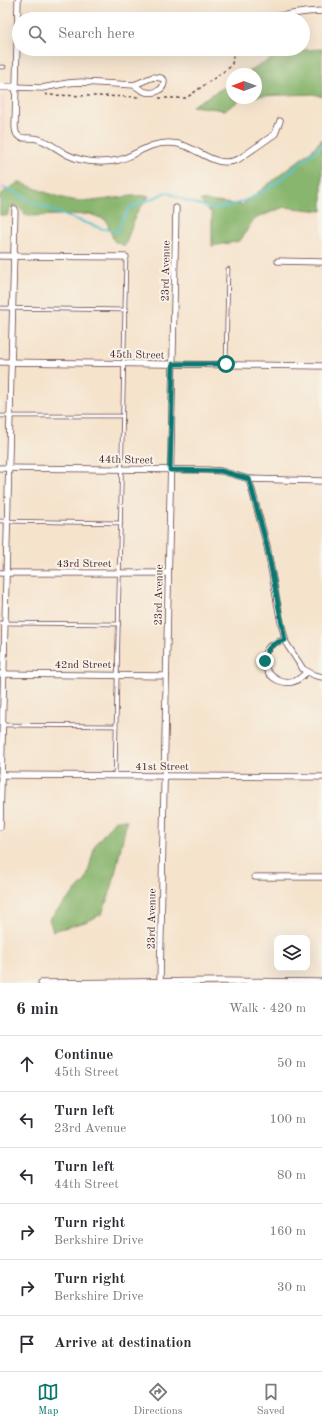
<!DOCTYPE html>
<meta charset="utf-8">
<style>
:root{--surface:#fff;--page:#f2f2f3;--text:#2b2b33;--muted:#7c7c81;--line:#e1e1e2;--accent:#0f766e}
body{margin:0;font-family:"Old Standard TT",serif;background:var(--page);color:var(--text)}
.controls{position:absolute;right:12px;bottom:12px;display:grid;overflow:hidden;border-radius:8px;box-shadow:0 4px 16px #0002}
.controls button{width:36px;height:36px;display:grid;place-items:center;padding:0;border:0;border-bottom:1px solid var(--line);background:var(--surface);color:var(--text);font:20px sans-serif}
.compass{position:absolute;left:226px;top:68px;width:36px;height:36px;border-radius:50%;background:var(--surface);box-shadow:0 4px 16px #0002;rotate:270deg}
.stop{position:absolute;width:12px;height:12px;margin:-9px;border:3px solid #0f766e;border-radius:50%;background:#fff}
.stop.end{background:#0f766e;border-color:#fff;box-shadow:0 1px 4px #0008}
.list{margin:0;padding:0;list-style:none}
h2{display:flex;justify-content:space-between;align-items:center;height:52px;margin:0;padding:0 16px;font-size:17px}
h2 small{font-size:13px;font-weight:400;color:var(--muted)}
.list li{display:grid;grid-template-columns:26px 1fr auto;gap:12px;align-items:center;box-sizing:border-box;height:56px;padding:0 16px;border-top:1px solid var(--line)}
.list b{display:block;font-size:15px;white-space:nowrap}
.list p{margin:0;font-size:13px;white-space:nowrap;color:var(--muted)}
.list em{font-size:13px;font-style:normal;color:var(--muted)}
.icon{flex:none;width:22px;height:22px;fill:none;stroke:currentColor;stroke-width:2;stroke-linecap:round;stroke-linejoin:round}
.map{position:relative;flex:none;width:322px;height:983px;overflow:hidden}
.search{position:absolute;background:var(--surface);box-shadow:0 4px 16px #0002;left:12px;right:12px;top:12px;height:44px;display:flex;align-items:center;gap:10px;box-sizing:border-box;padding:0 14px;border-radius:22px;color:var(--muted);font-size:15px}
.sheet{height:388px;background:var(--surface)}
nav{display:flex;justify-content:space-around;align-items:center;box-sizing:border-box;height:56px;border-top:1px solid var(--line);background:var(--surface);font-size:11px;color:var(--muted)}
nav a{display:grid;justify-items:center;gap:2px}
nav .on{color:var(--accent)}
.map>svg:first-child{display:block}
.built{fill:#f7d1c8}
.forest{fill:#89b66e;stroke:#6a6a4c}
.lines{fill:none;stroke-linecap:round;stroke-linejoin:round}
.stream{stroke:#59c3d3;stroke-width:2}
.service-casing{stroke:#643c43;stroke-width:4.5}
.minor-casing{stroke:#643c43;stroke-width:7}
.tertiary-casing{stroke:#643c43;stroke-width:8}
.path{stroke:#643c43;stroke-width:1.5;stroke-dasharray:3 3;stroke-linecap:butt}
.service{stroke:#fff;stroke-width:3}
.minor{stroke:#fff;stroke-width:5.5}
.tertiary{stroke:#fff;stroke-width:7}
.route{stroke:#0f766e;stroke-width:5}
.labels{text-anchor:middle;stroke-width:4;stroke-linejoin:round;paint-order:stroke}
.street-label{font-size:11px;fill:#4a1f2b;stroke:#f7f3e8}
</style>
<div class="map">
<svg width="322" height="983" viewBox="0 0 322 983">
<rect width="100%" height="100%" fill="#f7f3e8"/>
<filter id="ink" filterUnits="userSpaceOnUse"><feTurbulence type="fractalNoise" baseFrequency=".025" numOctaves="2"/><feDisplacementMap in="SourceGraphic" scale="8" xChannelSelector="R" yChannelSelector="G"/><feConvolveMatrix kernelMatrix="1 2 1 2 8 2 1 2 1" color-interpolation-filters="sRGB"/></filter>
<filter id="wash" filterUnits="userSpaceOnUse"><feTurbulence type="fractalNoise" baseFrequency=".012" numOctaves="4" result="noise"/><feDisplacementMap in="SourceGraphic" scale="16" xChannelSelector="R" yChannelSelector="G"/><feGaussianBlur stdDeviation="0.9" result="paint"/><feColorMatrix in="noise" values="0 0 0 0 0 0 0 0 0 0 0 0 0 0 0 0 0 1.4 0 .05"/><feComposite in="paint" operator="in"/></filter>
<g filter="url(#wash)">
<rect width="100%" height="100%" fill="#f5e3cc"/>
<path class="built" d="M0,97H5L2,180L7,204L0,203Z"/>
<g class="forest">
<path d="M322,49V97L314,94L256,96V74H245L256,67L287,51Z"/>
<path d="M232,83V98H244L225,110L192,106Z"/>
<path d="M322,139V211L284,207L254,219L240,241L212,246V214L200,200L242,205L312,150Z"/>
<path d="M19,182C38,189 60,200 81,201C103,202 126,194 149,196L136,214L125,246L114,241L106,220L90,214L27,216L16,205L10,207L7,216L0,215V195Z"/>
<path d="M115,820H127L112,887L102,914L85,922L53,931L49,919L86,880L95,845Z"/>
</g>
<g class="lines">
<path class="stream" d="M4,188L21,195L30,201L61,214L103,229L118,231L121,222L130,207L152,199L166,192L187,201L214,209L236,204L258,195L278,182L322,145"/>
</g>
</g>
<g filter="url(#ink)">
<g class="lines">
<g class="service-casing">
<g id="service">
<path d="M0,67H4"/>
<path d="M0,308L126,310"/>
<path d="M226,364L228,269"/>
<path d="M0,416H123"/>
<path d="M0,521L121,523"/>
<path d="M0,623L119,624"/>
<path d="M2,725L116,726"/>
<path d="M115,777L126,257"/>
</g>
</g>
<g class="minor-casing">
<g id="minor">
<path d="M18,0L15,127C16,143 27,136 38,139C49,142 58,150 68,155C82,162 103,164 119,160C137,155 149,142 170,143C196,143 213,171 239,159L275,134L280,121"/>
<path d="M258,19L306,12L322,11"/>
<path d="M15,87L42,88L68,83L81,82L134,85L153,77L161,78L164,80C165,90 155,94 146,92C142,91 138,88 134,85"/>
<path d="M0,256L126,257"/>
<path d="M278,261L322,262"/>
<path d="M0,362L322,366"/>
<path d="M0,468L207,470L221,471L249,479L322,481"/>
<path d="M249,479L267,546L280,618L286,643L303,669L314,675L322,677"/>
<path d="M0,573H168"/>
<path d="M285,640C279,641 272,643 268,648C255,664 274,686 292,682C298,681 302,676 307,672"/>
<path d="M0,674L166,676"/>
<path d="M1,775L322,777"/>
<path d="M0,827L15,209"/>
<path d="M255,877H322"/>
<path d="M160,982L176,208"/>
<path d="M41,983L221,981L322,982"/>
</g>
</g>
<g class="tertiary-casing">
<path id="tertiary" d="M0,87H15"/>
</g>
<g class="path">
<path d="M45,94L48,95L141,97"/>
<path d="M159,98H186L230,67L232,64L234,49"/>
</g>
<use href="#service" class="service"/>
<use href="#minor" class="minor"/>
<use href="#tertiary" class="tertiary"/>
</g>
</g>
<g class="lines" filter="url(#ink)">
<path class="route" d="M226,364H173L170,470L221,471L249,479L267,546L285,640C273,643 266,647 265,661"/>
</g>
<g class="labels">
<g class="street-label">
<text transform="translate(165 271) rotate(-89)" y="4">23rd Avenue</text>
<text transform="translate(137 354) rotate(1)" y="4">45th Street</text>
<text transform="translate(126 459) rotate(1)" y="4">44th Street</text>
<text x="84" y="567">43rd Street</text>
<text transform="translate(158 595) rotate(-89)" y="4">23rd Avenue</text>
<text x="83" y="668">42nd Street</text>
<text x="162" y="770">41st Street</text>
<text transform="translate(151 919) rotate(-89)" y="4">23rd Avenue</text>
</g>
</g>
</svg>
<div class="controls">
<button><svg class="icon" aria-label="layers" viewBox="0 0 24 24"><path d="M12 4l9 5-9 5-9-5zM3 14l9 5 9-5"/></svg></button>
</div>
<svg class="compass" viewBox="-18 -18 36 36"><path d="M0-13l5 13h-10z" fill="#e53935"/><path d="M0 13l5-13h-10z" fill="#7c7c81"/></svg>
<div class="stop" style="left:226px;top:364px"></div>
<div class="stop end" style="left:265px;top:661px"></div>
<div class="search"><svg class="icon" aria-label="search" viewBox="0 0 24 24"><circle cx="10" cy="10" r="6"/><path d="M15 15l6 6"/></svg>Search here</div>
</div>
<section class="sheet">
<h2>6 min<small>Walk · 420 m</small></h2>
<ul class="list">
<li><svg class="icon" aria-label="ahead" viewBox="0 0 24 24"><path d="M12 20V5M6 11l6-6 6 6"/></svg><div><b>Continue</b><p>45th Street</p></div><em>50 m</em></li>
<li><svg class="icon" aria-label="left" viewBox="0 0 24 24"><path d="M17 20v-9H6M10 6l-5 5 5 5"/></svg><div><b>Turn left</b><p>23rd Avenue</p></div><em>100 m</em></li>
<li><svg class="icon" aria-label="left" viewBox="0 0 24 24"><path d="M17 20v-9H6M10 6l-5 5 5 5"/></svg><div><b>Turn left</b><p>44th Street</p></div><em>80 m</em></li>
<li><svg class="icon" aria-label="right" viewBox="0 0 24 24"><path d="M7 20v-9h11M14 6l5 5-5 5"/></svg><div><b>Turn right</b><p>Berkshire Drive</p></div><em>160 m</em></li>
<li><svg class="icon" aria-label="right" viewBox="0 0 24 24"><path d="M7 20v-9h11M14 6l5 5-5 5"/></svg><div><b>Turn right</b><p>Berkshire Drive</p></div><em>30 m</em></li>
<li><svg class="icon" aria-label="arrive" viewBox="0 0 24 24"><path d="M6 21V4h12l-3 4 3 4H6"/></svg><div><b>Arrive at destination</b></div></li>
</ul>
</section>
<nav>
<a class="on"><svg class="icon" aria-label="map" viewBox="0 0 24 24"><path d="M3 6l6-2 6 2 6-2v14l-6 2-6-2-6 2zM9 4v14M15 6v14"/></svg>Map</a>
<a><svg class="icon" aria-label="directions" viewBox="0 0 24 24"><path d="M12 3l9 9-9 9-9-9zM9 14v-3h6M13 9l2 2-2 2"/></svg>Directions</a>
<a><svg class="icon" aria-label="saved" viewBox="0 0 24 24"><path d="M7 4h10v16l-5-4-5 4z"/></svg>Saved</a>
</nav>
